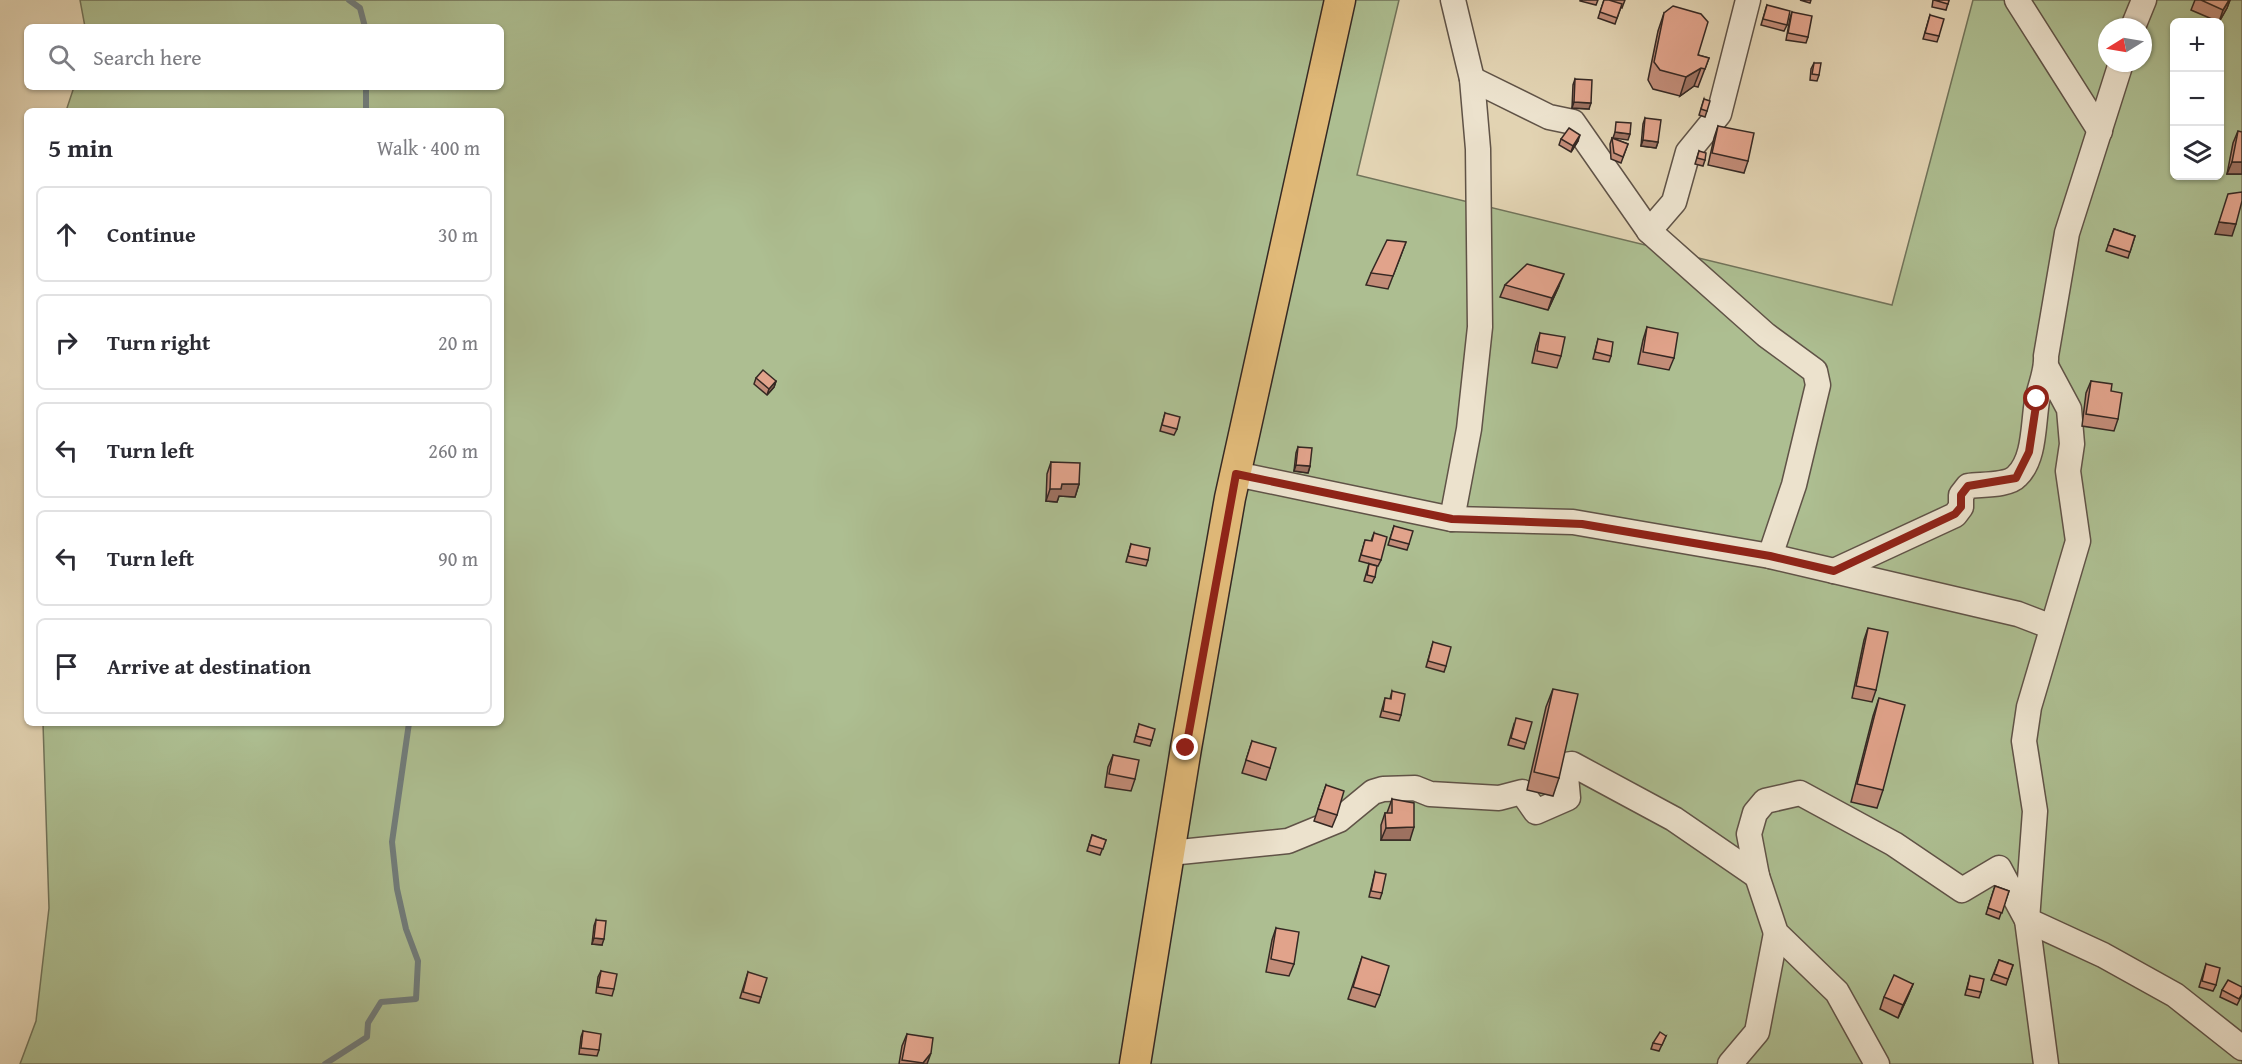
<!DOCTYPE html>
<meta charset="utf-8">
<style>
:root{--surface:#fff;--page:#f7f7f7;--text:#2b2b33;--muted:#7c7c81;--line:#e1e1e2}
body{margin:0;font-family:"Gentium Book Plus",serif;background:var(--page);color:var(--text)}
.controls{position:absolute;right:18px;top:18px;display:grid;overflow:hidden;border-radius:9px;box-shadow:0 2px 4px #0004}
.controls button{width:54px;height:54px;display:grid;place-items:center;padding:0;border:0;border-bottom:2px solid var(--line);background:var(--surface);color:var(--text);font:30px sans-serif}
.compass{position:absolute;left:2098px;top:18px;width:54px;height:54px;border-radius:50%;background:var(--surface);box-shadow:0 2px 4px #0004;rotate:259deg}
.stop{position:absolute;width:18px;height:18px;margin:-14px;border:4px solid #8f2418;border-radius:50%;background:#fff}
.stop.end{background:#8f2418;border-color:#fff;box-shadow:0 2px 6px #0008}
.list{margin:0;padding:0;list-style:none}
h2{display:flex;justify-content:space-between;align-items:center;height:78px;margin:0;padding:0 24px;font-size:26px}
h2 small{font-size:20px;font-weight:400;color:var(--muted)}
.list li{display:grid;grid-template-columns:39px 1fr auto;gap:18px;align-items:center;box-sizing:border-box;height:96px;margin:0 12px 12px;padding:0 12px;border:2px solid var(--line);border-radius:9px}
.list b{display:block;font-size:22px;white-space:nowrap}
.list em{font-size:20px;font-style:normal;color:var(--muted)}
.icon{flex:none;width:33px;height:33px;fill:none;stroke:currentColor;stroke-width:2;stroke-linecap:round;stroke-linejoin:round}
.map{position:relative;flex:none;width:2242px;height:1064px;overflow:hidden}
.search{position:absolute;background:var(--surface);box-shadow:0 2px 4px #0004;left:24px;top:24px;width:480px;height:66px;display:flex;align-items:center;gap:15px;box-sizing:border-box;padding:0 21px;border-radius:9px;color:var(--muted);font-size:22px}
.panel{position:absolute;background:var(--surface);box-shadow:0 2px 4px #0004;left:24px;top:108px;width:480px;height:618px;border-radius:9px}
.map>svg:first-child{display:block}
.green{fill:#adbe91;stroke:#71735a;stroke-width:1.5;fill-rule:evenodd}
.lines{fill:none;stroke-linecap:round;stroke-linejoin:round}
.stream{stroke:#717d7c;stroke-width:6}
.minor-casing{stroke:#605347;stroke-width:27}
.major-casing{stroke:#352823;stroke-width:33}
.minor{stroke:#ece2cd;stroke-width:24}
.major{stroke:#e1ba79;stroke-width:30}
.wall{fill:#c28c78;stroke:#352823;stroke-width:1.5}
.shaded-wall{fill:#9e7261;stroke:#352823;stroke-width:1.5}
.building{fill:#e1a38b;stroke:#352823;stroke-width:1.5}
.route{stroke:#8f2418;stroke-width:8}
</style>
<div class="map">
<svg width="2242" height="1064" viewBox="0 0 2242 1064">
<rect width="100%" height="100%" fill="#e2d3b2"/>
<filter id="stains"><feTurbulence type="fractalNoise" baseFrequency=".00333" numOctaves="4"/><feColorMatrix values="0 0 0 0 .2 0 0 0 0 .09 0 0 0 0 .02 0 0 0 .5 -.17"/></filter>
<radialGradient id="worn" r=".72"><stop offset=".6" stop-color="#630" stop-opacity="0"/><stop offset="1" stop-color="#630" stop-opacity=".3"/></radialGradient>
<path class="green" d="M80,0H1399L1357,175L1892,305L1973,0H2242V1064H20L36,1021L49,908L43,723H501V111H66L74,87H501V27H85ZM2174,22H2220V176H2174ZM2107,27H2143V63H2107Z"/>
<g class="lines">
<g class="stream">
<path d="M349,0L360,8L365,27"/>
<path d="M366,111V87"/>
<path d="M325,1064L367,1037L368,1023L381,1002L416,999L418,961L406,929L397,889L392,842L409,723"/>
</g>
<g class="minor-casing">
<g id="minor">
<path d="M2017,0L2100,131"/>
<path d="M2133,27L2144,0"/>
<path d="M1472,79L1549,117L1573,122L1649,231L1766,335L1815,371L1818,385L1794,485L1770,556"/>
<path d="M1649,231L1674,202L1688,152L1719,114L1748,0"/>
<path d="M1236,474L1452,519L1573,522L1770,556L2018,614L2052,627"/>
<path d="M1452,519L1469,429L1480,327L1478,149L1472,79L1453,0"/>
<path d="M1834,571L1955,515L1961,507V495L1968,486C1981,484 2008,486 2017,476C2035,459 2033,424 2037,401C2040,385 2047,372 2046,356L2067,233L2121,63"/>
<path d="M1170,853L1288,841L1339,820L1373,792L1383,789L1415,788L1430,794L1499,798L1522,792L1536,812L1568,798L1565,765L1572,764L1674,819L1757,876"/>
<path d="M1730,1064L1757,1032L1776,933"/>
<path d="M1877,1064L1837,992L1776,933L1757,876L1749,834L1755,813L1765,801L1800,793L1894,844L1962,890L1999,868L2027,920L2103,955L2175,995L2242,1048"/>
<path d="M2046,1064L2027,920L2035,811L2024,741L2029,707L2078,541L2068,471L2072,444L2069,409L2047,368"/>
</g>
</g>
<g class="major-casing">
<path id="major" d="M1135,1064L1186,748L1230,498L1340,0"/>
</g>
<use href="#minor" class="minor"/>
<use href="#major" class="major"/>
</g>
<g class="wall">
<path d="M1580,0H1598L1596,5L1580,1Z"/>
<path d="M1604,0H1625L1622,8L1621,7L1615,24L1598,18Z"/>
<path d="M1800,0H1811L1810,3Z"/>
<path d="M1933,0H1949L1946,10L1932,7Z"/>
<path d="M2195,0H2230L2227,8L2219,22L2191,10Z"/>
<path d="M1767,5L1787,25L1784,31L1761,25Z"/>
<path d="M1792,12L1808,37L1806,43L1786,40L1790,18Z"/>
<path d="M1664,13L1698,55L1709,58L1698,87L1694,86L1680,96L1653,89L1648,80L1658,31Z"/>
<path d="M1930,15L1939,36L1937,42L1923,39Z"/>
<path d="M1814,63L1819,75L1817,81L1810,80L1811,69Z"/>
<path d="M1575,79L1589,109L1572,108L1573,85Z"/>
<path d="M1704,99L1707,111L1705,117L1699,115Z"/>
<path d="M1645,118L1658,142L1656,148L1641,146L1643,124Z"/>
<path d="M1718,126L1748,161L1744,173L1708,165L1714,138Z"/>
<path d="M2238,131L2242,174H2227L2233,143Z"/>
<path d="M1612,138L1628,144L1621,163L1611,159L1610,144Z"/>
<path d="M1561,139L1578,141L1571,152L1559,145Z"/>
<path d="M1699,151L1705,160L1703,166L1695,164Z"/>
<path d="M2114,229L2135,236L2128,258L2106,251Z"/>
<path d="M1406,242L1388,289L1366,285L1371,273Z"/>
<path d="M1505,285L1559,286L1548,310L1500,297Z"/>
<path d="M1647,327L1674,358L1669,370L1638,364L1643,340Z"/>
<path d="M1540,333L1561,356L1557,368L1532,363L1536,345Z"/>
<path d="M1598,339L1611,356L1609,362L1593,359Z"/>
<path d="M756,378L776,381L774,387L767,395L754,384Z"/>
<path d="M2091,381L2111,391L2118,419L2114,431L2082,426L2086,393Z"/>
<path d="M1165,413L1177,429L1174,435L1160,431Z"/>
<path d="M1298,447L1310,466L1308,473L1294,471L1296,453Z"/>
<path d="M1051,462L1079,484L1075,497L1059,496L1057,502L1046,501L1047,474Z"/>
<path d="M1394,526L1409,544L1407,550L1388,545Z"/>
<path d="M1374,533L1381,560L1378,566L1359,561L1365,540L1371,541Z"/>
<path d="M1131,544L1148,560L1146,566L1126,562Z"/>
<path d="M1369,564L1375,577L1372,583L1364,581Z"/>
<path d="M1868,628L1876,690L1872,702L1852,698L1864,640Z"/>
<path d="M1433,642L1446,666L1444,672L1426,667Z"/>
<path d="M1553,689L1559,778L1553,796L1527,790L1546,707Z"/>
<path d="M1392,691L1401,715L1399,721L1380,717L1385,698L1390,699Z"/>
<path d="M1879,698L1883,790L1877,808L1851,802L1873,716Z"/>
<path d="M1139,724L1152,740L1150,746L1134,742Z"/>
<path d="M1514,724L1526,743L1524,749L1508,745Z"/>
<path d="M1252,741L1270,768L1266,780L1242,773Z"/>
<path d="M1113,755L1135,779L1131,791L1105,787L1108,767Z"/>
<path d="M1326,785L1337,815L1332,827L1314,821Z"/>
<path d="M1392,799L1410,840H1381V825L1385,813H1387Z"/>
<path d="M1092,835L1106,840L1100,855L1087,851Z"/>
<path d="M1375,872L1382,893L1380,899L1369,897Z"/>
<path d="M1995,886L2009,891L1999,919L1986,914Z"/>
<path d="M596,920L602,945L592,944L594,926Z"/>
<path d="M1276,928L1294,964L1289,976L1266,972L1272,940Z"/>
<path d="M1362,957L1380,995L1375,1007L1348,999Z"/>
<path d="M1999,960L2013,965L2006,985L1991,980Z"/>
<path d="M2206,964L2216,985L2213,991L2199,987Z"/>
<path d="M601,971L614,989L612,996L596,993L598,977Z"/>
<path d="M748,972L761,997L759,1003L740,998Z"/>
<path d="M1970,976L1981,992L1979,998L1965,995Z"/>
<path d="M1913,984L1908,996L1898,1018L1880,1009L1884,997Z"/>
<path d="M2242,987V995L2237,1005L2220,997L2222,990Z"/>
<path d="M583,1031L599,1050L597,1056L579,1054L581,1037Z"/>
<path d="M907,1034L927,1064H899L902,1046Z"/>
<path d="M1666,1036L1659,1051L1651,1049L1653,1043Z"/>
</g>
<g class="shaded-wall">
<path d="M2229,0H2230L2227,8L2219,22L2223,10Z"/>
<path d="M1701,68L1694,86L1680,96L1686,77Z"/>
<path d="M1574,102L1591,103L1589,109L1572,108Z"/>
<path d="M1615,132L1630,134L1628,140L1613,138Z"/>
<path d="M1580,135L1578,141L1571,152L1573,146Z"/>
<path d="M1643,140L1658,142L1656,148L1641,146Z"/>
<path d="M2232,162H2242V174H2227Z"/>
<path d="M2219,222L2236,224L2232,236L2215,234Z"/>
<path d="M1564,274L1559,286L1548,310L1552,298Z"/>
<path d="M776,381L774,387L767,395L769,389Z"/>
<path d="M1296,465L1310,466L1308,473L1294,471Z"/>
<path d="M1062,484H1079L1075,497L1059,496L1057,502L1046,501L1050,489Z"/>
<path d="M1414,827L1410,840H1381L1386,828Z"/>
<path d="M594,938L604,939L602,945L592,944Z"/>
<path d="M1913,984L1908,996L1898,1018L1903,1005Z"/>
<path d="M931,1053L927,1064H923V1063Z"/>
</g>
<g class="building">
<path d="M1604,0H1609L1622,4L1617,18L1600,12Z"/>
<path d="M1934,0H1949L1948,4Z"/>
<path d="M2201,0H2229L2223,10Z"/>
<path d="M1767,5L1790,11L1787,25L1763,19Z"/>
<path d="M1673,6L1701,14L1708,22L1698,55L1709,58L1705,69L1701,68L1686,77L1660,70L1654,62L1664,13Z"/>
<path d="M1792,12L1812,16L1808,37L1788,33Z"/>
<path d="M1930,15L1944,19L1939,36L1925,33Z"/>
<path d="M1814,63H1821L1819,75L1812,74Z"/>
<path d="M1575,79L1592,80L1591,103L1574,102Z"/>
<path d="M1704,99L1710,101L1707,111L1701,109Z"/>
<path d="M1645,118L1661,120L1658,142L1643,140Z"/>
<path d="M1616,122L1631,123L1630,134L1615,132Z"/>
<path d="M1718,126L1754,133L1748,161L1712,153Z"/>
<path d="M1569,128L1580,135L1573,146L1561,139Z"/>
<path d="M2238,131L2242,132V162H2232Z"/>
<path d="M1612,138L1628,144L1623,157L1614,153Z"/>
<path d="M1699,151L1706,153L1705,160L1697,158Z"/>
<path d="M2242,192V201L2236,224L2219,222L2228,194Z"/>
<path d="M2114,229L2135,236L2130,252L2108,245Z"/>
<path d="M1387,240L1406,242L1393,276L1371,273Z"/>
<path d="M1527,264L1564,274L1552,298L1505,285Z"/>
<path d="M1647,327L1678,333L1674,358L1643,352Z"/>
<path d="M1540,333L1565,337L1561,356L1537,351Z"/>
<path d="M1598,339L1613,342L1611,356L1595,352Z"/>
<path d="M763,370L776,381L769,389L756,378Z"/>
<path d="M2091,381L2112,384L2111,391L2122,393L2118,419L2086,414Z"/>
<path d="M1165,413L1180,417L1177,429L1162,425Z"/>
<path d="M1298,447L1312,448L1310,466L1296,465Z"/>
<path d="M1051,462L1080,463L1079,484H1062L1061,489H1050Z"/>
<path d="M1394,526L1413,531L1409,544L1390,539Z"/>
<path d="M1374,533L1387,537L1381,560L1361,555L1365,540L1372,541Z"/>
<path d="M1131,544L1150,548L1148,560L1128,556Z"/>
<path d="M1369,564L1377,566L1375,577L1367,575Z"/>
<path d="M1868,628L1888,632L1876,690L1856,686Z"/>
<path d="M1433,642L1451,647L1446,666L1428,661Z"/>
<path d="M1553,689L1578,694L1559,778L1534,772Z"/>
<path d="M1392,691L1405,694L1401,715L1383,711L1385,698L1391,699Z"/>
<path d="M1879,698L1905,705L1883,790L1857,784Z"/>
<path d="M1516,718L1532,722L1526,743L1511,738Z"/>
<path d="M1139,724L1155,729L1152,740L1136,736Z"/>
<path d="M1252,741L1276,748L1270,768L1246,760Z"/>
<path d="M1113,755L1139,760L1135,779L1109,774Z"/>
<path d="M1326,785L1344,791L1337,815L1318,809Z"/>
<path d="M1392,799L1414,803V827L1386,828L1385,813H1392Z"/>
<path d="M1092,835L1106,840L1103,849L1089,845Z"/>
<path d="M1375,872L1386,874L1382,893L1371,891Z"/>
<path d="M1995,886L2009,891L2002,913L1988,908Z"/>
<path d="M596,920L606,921L604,939L594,938Z"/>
<path d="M1276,928L1299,932L1294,964L1271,959Z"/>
<path d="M1362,957L1389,966L1380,995L1353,987Z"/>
<path d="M1999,960L2013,965L2008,979L1994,974Z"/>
<path d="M2206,964L2220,968L2216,985L2202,981Z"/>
<path d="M601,971L617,974L614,989L598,987Z"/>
<path d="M748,972L767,978L761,997L743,992Z"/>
<path d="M1894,975L1913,984L1903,1005L1884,997Z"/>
<path d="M1970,976L1984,979L1981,992L1967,989Z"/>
<path d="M2228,980L2242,987V994L2239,999L2222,990Z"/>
<path d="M583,1031L601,1034L599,1050L581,1048Z"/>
<path d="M1660,1032L1666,1036L1662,1045L1653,1043Z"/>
<path d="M907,1034L933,1038L931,1053L923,1063L902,1060Z"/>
</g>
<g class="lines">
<path class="route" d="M1186,748L1236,474L1452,519L1582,524L1770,556L1834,571L1955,514L1961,507V495L1968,486L2016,478L2029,452L2037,399"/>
</g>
<rect width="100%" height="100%" filter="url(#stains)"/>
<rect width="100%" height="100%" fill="url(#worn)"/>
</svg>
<div class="controls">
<button>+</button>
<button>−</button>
<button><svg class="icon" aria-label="layers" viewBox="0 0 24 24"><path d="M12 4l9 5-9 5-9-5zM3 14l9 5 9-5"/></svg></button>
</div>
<svg class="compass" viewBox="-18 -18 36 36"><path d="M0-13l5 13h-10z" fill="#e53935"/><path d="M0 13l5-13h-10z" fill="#7c7c81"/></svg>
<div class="stop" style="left:2037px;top:399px"></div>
<div class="stop end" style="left:1186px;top:748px"></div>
<div class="search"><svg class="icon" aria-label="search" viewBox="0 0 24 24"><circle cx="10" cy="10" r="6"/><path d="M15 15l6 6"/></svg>Search here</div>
<section class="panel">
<h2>5 min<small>Walk · 400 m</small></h2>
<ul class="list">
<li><svg class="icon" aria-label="ahead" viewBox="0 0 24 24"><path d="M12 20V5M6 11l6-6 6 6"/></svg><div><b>Continue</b></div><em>30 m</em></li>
<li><svg class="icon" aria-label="right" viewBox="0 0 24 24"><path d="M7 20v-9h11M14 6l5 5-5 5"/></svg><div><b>Turn right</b></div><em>20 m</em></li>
<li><svg class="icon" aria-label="left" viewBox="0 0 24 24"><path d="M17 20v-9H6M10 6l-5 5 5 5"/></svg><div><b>Turn left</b></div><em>260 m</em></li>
<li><svg class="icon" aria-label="left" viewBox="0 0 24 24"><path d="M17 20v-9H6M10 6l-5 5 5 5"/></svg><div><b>Turn left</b></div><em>90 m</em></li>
<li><svg class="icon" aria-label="arrive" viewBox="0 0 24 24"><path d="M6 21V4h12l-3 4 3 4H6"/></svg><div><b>Arrive at destination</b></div></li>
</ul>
</section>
</div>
